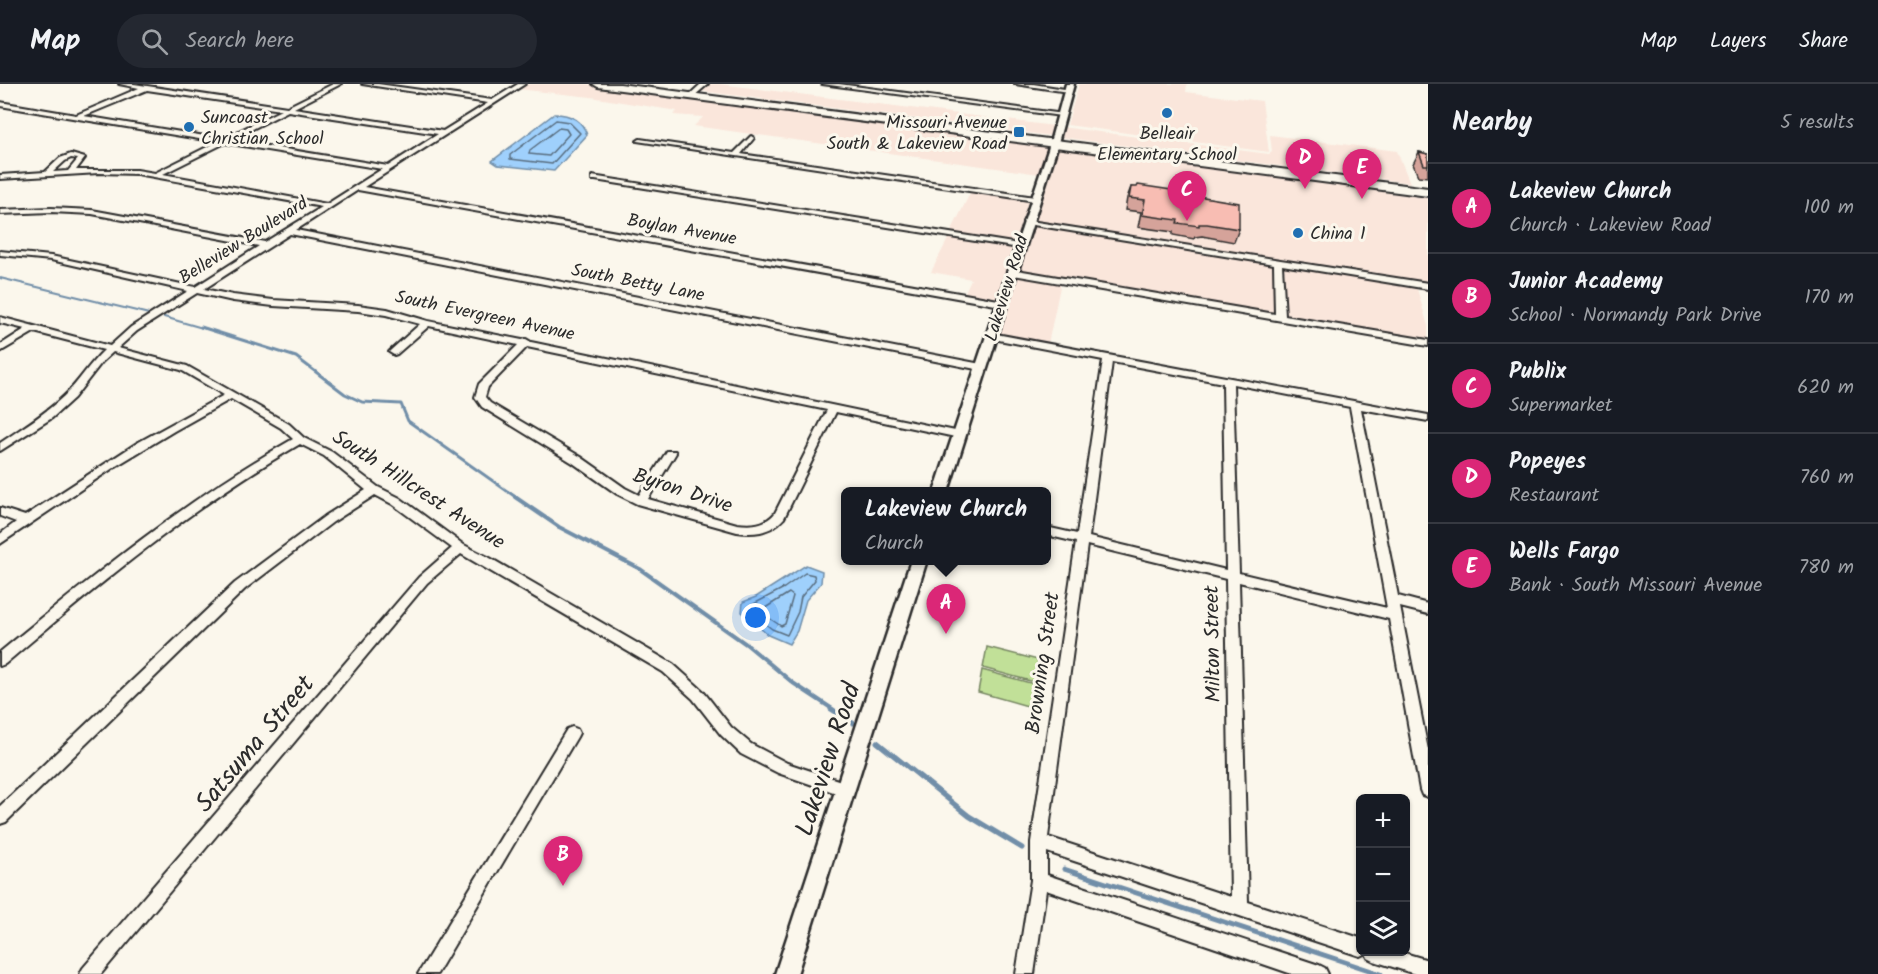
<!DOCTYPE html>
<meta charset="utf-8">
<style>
:root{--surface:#171b24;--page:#242831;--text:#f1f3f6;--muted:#9ea1a6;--line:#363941;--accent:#db2777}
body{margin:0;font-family:Kalam,sans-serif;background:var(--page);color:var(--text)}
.controls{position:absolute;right:18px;bottom:18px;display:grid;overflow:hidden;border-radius:9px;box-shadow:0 2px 4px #0004}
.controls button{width:54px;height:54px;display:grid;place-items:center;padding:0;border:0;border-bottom:2px solid var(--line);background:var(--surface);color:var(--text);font:30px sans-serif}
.you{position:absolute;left:756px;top:534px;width:21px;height:21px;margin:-15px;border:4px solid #fff;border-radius:50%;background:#1a73e8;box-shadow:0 0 0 9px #1a73e833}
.badge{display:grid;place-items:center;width:39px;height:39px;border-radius:50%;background:var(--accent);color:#fff;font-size:20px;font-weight:700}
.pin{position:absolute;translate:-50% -50px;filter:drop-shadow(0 2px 3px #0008)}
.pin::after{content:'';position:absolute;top:32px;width:21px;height:18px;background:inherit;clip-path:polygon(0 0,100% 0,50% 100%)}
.popup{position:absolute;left:841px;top:403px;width:210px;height:78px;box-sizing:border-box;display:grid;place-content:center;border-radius:9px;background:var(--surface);filter:drop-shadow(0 2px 4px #0005);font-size:20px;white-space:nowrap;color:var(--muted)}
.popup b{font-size:22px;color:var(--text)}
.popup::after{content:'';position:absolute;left:50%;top:100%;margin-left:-12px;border:12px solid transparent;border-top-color:var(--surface)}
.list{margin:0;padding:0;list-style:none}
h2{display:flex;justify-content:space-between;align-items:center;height:78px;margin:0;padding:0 24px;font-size:26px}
h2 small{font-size:20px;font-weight:400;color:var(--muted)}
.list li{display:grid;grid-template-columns:39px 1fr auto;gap:18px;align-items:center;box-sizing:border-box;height:90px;padding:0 24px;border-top:2px solid var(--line)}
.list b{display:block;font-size:22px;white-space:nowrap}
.list p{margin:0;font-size:20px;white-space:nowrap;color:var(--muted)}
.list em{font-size:20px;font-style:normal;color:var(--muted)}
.icon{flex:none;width:33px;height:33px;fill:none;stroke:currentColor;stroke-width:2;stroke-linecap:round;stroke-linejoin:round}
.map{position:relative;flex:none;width:1428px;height:890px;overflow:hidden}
header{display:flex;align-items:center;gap:36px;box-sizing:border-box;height:84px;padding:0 30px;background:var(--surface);border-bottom:2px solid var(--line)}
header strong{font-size:28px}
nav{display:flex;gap:33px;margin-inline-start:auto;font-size:21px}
.search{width:420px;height:54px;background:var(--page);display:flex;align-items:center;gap:15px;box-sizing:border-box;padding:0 21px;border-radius:33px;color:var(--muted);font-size:22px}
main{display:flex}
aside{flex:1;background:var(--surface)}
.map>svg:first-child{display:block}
.built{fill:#fae6db}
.green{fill:#c1e098;stroke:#768662;stroke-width:1.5}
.water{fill:#9fd0fc;stroke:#718ea8;stroke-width:1.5}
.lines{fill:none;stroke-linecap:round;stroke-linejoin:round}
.shore{stroke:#596d7f;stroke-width:1.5}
.stream-far3{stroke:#718ea8;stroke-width:2}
.stream-far2{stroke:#718ea8;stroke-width:3}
.stream-far1{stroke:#718ea8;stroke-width:4}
.stream{stroke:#718ea8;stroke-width:5}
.minor-casing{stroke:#2b2b2b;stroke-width:4}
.tertiary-casing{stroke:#2b2b2b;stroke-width:5}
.primary-casing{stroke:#2b2b2b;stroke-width:4}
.minor{fill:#fbf7ec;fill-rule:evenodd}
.tertiary{fill:#fbf7ec;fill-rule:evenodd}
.primary{fill:#fbf7ec;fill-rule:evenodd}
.wall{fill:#d5a39a;stroke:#2b2b2b;stroke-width:1.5}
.building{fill:#f8bdb3;stroke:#2b2b2b;stroke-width:1.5}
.poi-dot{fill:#1f6fb2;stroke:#fbf7ec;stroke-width:2}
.labels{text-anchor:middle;stroke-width:6;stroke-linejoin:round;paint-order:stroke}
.far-poi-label{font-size:18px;fill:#2b2b2b;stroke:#fbf7ec;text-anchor:start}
.far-street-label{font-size:18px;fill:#2b2b2b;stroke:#fbf7ec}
.street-label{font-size:21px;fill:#2b2b2b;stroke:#fbf7ec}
.near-street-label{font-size:26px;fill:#2b2b2b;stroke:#fbf7ec}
</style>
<header>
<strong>Map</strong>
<div class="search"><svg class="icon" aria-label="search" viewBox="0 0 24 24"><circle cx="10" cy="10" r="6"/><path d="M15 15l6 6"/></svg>Search here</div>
<nav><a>Map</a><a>Layers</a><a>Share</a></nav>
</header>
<main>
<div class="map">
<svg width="1428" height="890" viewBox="0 0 1428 890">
<rect width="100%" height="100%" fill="#fbf7ec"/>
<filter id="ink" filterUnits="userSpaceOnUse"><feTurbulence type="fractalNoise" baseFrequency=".0167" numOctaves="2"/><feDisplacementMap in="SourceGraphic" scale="12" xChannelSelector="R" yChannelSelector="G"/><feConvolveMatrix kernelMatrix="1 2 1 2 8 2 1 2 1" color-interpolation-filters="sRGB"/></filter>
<g filter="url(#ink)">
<g class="built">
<path d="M526,0H590L1048,63L1032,113H1030L1039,90L694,42L703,33L673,31L677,27L591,13L517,5Z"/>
<path d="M709,0H720L1054,42L1051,52L700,7Z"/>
<path d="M1079,0H1187L1186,8L1262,17L1269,68L1067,41Z"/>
<path d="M1061,43L1269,70L1272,68L1270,51L1397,67L1410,99L1059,53Z"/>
<path d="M1056,64L1428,114V200L1032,137Z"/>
<path d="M971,107L1031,116L1015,160L950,150Z"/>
<path d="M1031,141L1273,179L1275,230L1016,187Z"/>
<path d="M949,153L1014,163L997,216L964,210L971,195L931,188Z"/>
<path d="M1284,181L1428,204V206L1417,205L1428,242V257L1286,232Z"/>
<path d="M1015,190L1061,198L1048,260L997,250Z"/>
</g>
<g class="green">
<path d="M987,563L1038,576L1034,598L983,584Z"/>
<path d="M982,586L1034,600L1031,623L978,608Z"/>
</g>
<g class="water">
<path d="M554,30C570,30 582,35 587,51L554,87L498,81L492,77Z"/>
<path d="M806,481L822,487L821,499L806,516L797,547L789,560L768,551L742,528L743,518L756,513Z"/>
</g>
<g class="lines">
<g class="shore">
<path d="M556,36L569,38L580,49L552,80L510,75V71Z"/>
<path d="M559,44L566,45L569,50L549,72L529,70L530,66Z"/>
<path d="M805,489L814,491L815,496L801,513L798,528L787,551L772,545L749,527L750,522L784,504Z"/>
<path d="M789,509L793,512L785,540L781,542L766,532L762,526Z"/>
</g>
<g class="stream-far3">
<path d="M0,194L149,230"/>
<path d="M164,233L206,245"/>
</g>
<path class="stream-far2" d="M201,243L296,273L345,310L362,318L401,320L408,337L517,414"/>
<path class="stream-far1" d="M515,413L559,443L640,485L746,560L793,599L834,626"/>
<g class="stream">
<path d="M831,625L853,639"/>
<path d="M877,658L969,732L1022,764"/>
<path d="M1064,785L1381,890"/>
</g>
<g class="minor-casing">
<g id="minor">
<path d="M119,0H134L287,23L333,0H341L294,24L443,47L488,19L362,0H378L492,16L518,0H525L364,103L1004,217L1005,219L1001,222L358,106L296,146L981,280L986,283L981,286L290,150L204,205L233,211L273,216L358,221L387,225L428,237L522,256L526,255L531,258L960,348L965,351L960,354L836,328L784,434C772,448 755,451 737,448L637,420L617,410L573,379L482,323L475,313L479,300L518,261L429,242L397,270L394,271L389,268L391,266L420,240L386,231L358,227L273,222L233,217L197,209L137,247L118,264L187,282L289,340L304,354L332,368L378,403L400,414L464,461L490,474L673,580L703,607L731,643L751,660L787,679L850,700L853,705L850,710L845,712L778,689L741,670L721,651L693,615L663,588L461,470L427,499L101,890H80L83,884L419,493L452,464L392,420L375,411L333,438L245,505L6,738L0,740V722L235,499L325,432L366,406L324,372L300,360C193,422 99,500 5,580L0,582V568C94,491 187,415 293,355L281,344L231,315L174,347L116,382L0,460V450L16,438L0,432V424L25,432L137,359L224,311L181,286L113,268L102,278L74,314L52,334L0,367V359C22,344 45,330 64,312C79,298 89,280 104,266L34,248L0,268V261L25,245L0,239V233L110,262L131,243L188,207L51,176L0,171V167L51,172L195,203L259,162L92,130L51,128L0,130V126L51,124L92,126L265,158L322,123L137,90L99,89L0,95V91L45,88L60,74L71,70L85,74L76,86H137L155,89L217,58L0,22V18L76,31L139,4ZM147,6L281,26L223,55L84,32ZM288,27L438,50L388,82L231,56ZM225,59L382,85L327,120L163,90ZM71,74L78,75L68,87L53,88L65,77ZM527,263L827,326L775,429C765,441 752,442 737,440L648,415L676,369L675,367H667L639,411L625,404L581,373L490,319L485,313L488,303Z"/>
<path d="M701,0H708L693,13H689V11Z"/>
<path d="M822,0H839L1064,30L1061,32Z"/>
<path d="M1015,0H1033L1071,6L1068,8Z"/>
<path d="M751,52L754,54L741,70L1035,113L1039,115L1035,117L637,57L640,55L734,69Z"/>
<path d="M592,92L1019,160L1023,162L1019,164L595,96H592Z"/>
<path d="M1024,136L1428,199V205L1282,181L1285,232L1428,256V262L1008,190V186L1011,185L1275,230L1274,180L1027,140L1023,138Z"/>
<path d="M991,249L1428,331V337L1361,325L1398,512L1428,520V530L1400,523L1428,666V713L1422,711L1420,706L1389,535L1239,498L1248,818L1360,854V868H1401L1428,876V890H1415L1374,877L1368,874L1366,869L1360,872L1047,768V791L1319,881L1325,884L1328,890H1292L1046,806L1034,890H1016L1031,796V758L1076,458L1046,451V443L1077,450L1103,276L988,254L986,252ZM1112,278L1223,299L1226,486L1089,453ZM1233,300L1350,323L1387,524L1239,489ZM1087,461L1226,495L1231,813L1048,753Z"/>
<path d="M572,643L577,645L579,649L577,653L437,890H418L567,645Z"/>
</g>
</g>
<g class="tertiary-casing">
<g id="tertiary">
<path d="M1066,0H1074L1056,66L948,408H934L1048,66Z"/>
<path d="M911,476H927L797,890H775Z"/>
</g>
</g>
<g class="primary-casing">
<path id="primary" d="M593,0H620L1428,104V112L598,3Z"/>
</g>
<use href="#minor" class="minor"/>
<use href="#tertiary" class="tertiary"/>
<use href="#primary" class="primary"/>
</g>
<g class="wall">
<path d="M1419,68L1428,70V93L1418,92L1413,80Z"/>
<path d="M1131,103L1198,112L1239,145L1234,158L1202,152L1195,153L1194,155L1173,151V148L1138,143L1141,128L1125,126L1127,114Z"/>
</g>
<g class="building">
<path d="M1419,68L1428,70V81H1424Z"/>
<path d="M1138,101L1198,110V112L1239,119V145L1207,140H1199V142L1177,139L1178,136L1142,131L1145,116L1129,114L1131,103H1137Z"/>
</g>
</g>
<g class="poi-dot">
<circle cx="1167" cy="29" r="6"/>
<circle cx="189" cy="43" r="6"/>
<rect x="1013" y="42" width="12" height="12" rx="3"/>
<circle cx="1298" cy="149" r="6"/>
</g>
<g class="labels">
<g class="far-poi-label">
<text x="201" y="39">Suncoast<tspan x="201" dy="21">Christian School</tspan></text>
<text x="1007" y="44" text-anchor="end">Missouri Avenue<tspan x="1007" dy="21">South &amp; Lakeview Road</tspan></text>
<text x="1167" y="55" text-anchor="middle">Belleair<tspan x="1167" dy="21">Elementary School</tspan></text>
<text x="1310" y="155">China 1</text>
</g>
<g class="far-street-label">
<text transform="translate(682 145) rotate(10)" y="6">Boylan Avenue</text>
<text transform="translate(243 156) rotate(-32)" y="6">Belleview Boulevard</text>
<text transform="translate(638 198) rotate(11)" y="6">South Betty Lane</text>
<text transform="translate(1006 204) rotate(-73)" y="6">Lakeview Road</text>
<text transform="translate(485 231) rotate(12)" y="6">South Evergreen Avenue</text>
</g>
<g class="street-label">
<text transform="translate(419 405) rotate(33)" y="7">South Hillcrest Avenue</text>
<text transform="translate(683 406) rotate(18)" y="7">Byron Drive</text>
<text transform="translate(1212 560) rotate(-91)" y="7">Milton Street</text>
<text transform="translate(1042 579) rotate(-82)" y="7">Browning Street</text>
</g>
<g class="near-street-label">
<text transform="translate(254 659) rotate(-50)" y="9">Satsuma Street</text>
<text transform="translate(827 675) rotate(-72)" y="9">Lakeview Road</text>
</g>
</g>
</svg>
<div class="controls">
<button>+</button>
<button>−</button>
<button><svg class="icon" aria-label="layers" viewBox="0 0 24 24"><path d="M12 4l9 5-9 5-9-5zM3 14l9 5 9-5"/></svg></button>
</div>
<div class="you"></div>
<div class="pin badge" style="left:946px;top:550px">A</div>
<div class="popup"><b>Lakeview Church</b>Church</div>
<div class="pin badge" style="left:563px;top:802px">B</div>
<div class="pin badge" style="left:1187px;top:137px">C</div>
<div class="pin badge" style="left:1305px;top:105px">D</div>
<div class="pin badge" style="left:1362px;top:115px">E</div>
</div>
<aside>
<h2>Nearby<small>5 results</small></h2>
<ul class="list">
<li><span class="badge">A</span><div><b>Lakeview Church</b><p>Church · Lakeview Road</p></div><em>100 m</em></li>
<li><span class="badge">B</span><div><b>Junior Academy</b><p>School · Normandy Park Drive</p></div><em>170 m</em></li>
<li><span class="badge">C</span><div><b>Publix</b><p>Supermarket</p></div><em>620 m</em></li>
<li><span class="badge">D</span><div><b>Popeyes</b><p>Restaurant</p></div><em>760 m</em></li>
<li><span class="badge">E</span><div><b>Wells Fargo</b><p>Bank · South Missouri Avenue</p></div><em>780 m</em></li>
</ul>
</aside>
</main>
